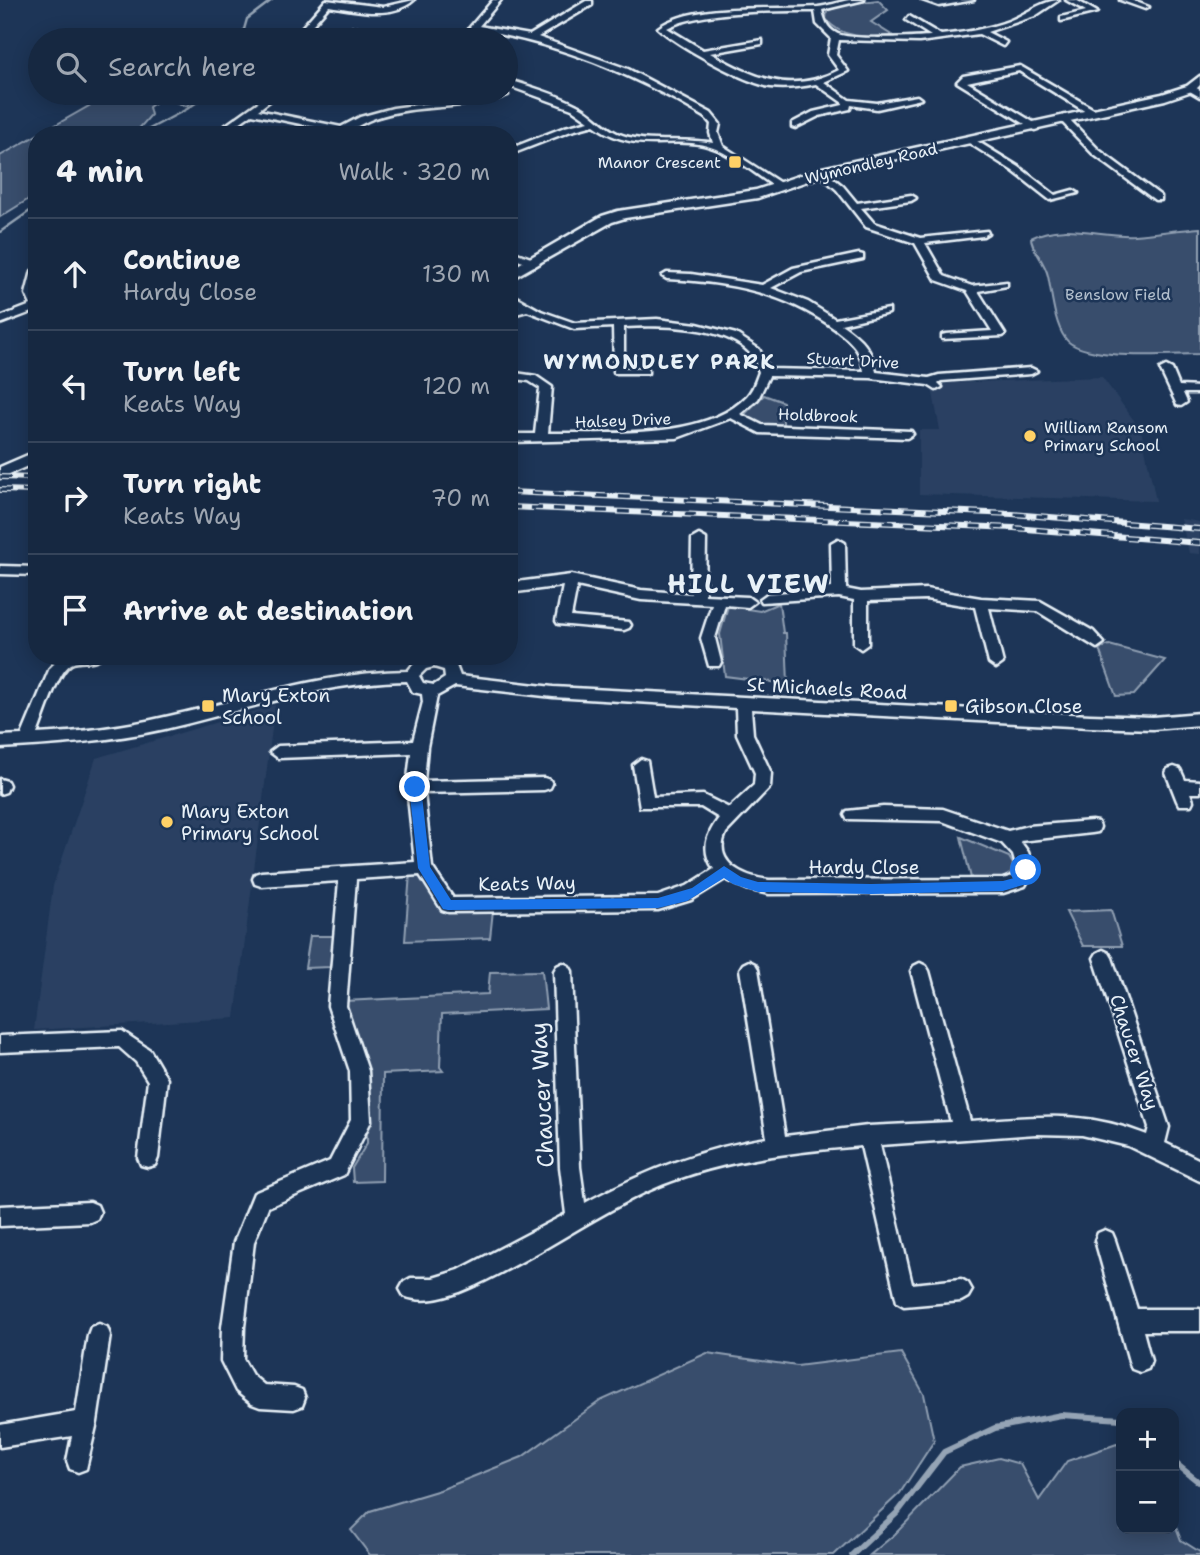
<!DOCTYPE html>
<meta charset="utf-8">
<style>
:root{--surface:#162841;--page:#23344c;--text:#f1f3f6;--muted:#9ea6b1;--line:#35445a}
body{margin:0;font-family:"Shantell Sans",sans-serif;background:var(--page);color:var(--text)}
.controls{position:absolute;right:21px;bottom:21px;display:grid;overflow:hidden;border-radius:14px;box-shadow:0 4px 18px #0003}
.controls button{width:63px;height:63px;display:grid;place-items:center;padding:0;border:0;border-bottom:2px solid var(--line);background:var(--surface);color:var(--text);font:35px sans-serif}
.stop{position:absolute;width:21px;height:21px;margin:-16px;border:5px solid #1a73e8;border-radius:50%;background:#fff}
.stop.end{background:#1a73e8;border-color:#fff;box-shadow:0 2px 7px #0008}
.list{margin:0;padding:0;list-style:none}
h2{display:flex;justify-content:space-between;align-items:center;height:91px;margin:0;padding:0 28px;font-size:30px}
h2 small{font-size:23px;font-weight:400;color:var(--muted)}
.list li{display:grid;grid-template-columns:46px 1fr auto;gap:21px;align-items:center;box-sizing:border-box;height:112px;padding:0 28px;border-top:2px solid var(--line)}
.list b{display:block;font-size:26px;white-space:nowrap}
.list p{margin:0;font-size:23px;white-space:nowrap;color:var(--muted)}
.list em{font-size:23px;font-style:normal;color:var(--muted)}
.icon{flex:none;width:38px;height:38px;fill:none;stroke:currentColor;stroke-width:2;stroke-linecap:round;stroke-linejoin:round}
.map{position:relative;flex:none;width:1200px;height:1555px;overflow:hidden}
.search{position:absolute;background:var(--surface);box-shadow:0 4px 18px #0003;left:28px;top:28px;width:490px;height:77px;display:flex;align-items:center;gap:18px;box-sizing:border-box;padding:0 24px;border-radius:38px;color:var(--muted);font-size:26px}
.panel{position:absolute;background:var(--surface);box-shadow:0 4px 18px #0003;left:28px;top:126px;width:490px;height:539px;border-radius:28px}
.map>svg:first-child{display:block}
.built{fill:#2a4162}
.green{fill:#374d6c;stroke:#909fb2;stroke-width:2}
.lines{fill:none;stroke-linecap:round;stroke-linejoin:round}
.stream-far1{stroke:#95a4b5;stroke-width:2.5}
.stream{stroke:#95a4b5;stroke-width:6}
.street-casing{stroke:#e8f1f8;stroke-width:5}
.secondary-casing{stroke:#e8f1f8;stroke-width:5}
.street{fill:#1d3557;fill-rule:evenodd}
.secondary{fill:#1d3557;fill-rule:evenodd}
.rail-casing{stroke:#e8f1f8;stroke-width:6}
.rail{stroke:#1d3557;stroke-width:3.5;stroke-dasharray:11;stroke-linecap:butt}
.route{fill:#1a73e8}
.poi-dot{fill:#ffd166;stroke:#1d3557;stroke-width:2.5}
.labels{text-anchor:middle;stroke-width:5;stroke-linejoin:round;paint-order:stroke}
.far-poi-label{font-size:16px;fill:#e8f1f8;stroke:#1d3557;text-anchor:end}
.far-street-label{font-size:16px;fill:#e8f1f8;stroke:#1d3557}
.far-park-label{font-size:16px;fill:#b3c0ce;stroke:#1d3557}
.street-label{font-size:19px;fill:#e8f1f8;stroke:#1d3557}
.poi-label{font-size:19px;fill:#e8f1f8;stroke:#1d3557;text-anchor:start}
.far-district-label{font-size:21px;font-weight:bold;letter-spacing:2px;fill:#e8f1f8;stroke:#1d3557}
.near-street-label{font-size:23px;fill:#e8f1f8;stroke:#1d3557}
.district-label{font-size:26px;font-weight:bold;letter-spacing:2px;fill:#e8f1f8;stroke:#1d3557}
</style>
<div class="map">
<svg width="1200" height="1555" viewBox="0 0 1200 1555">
<rect width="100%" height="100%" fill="#1d3557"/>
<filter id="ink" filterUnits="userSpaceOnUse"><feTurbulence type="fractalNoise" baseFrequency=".0143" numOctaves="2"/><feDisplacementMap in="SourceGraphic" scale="14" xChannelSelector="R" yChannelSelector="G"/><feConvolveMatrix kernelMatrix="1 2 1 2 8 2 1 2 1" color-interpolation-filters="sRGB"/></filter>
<g filter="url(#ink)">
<g class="built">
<path d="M1102,377L1141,430L1156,501L919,494V430H940L932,388L948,383Z"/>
<path d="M1181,519L1200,522V554L1189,553Z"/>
<path d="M275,705L235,1018L34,1030L53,886L96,758Z"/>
</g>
<g class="green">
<path d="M878,0L888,10L871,22L893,36C870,37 842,40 826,19L827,11L846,4Z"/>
<path d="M350,26L427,31L420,40H342Z"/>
<path d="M112,93H206L186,106C172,100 161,97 149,107L151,115L137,131L126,135H38Z"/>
<path d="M37,135V194L0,217V156Z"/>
<path d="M1200,228V354C1171,354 1081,362 1065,338C1054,322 1052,295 1048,276C1045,261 1031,249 1031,238C1062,221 1102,237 1134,235C1156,233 1178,230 1200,228Z"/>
<path d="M764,395L783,402V427H762L745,418V414Z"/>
<path d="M779,603L783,633H786L788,684L725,676L720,634L728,606L760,611Z"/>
<path d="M1109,645L1165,660L1134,695L1116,696L1099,649Z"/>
<path d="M961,837L1009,857L1013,864L1011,873L1003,878H971Z"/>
<path d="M410,873H418L443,910H493L490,938L405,941Z"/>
<path d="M1111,910L1122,946H1083L1066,912Z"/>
<path d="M310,936H335L330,967L305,968Z"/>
<path d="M542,971L546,1009L442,1014L440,1067L443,1071L383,1074L382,1181L353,1182L352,1168L367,1143V1069L344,1001L488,994L490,972Z"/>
<path d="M707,1353L797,1366L901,1353L924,1394L934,1441L900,1493L834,1555H370L351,1530L370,1511L440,1490L522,1457L600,1401Z"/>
<path d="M1117,1444L1121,1448V1529H1174V1522L1181,1540L1200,1552V1555H870L895,1534L960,1467L999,1458L1020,1464L1039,1500L1067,1461Z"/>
</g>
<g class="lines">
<g class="stream-far1">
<path d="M241,40L247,19L272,0"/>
<path d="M138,135L187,109L210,93"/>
<path d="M0,232L37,206"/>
</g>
<g class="stream">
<path d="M1174,1462L1200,1483"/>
<path d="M852,1555L898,1512L944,1452L995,1428L1061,1415L1121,1419"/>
</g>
<g class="street-casing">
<g id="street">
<path d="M326,0L383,7L414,0C392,20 356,10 329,6L299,40H291Z"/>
<path d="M493,0H501L479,26L530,35L586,1H592V5L538,37L628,69L711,113L720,124L718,133L723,146L785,186L777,188C758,176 737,158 716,149C675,132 639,158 594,125L571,131L509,155V149L565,127L589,121L572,109L506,85V79C529,86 556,94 577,105C592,112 602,126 617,133C644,145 682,137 713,143L710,133L711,124L705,117C633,74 559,43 475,30L467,40H459Z"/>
<path d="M849,0H864L822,10C824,20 827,28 836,33C848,41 914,37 931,36L906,20L909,16L941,35L949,34C968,32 985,29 1003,23C1021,18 1042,0 1059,0L1035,16L987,32L1006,42L1003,46L979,34L919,42L839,40L836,55L848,71L824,82L849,100L877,103L917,96L921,99L877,109L851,105L850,109L819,116L795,128L792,127V123L813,112L843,105V103L816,84C801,87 786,89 771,87C745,83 678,46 658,28C691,2 776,10 818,7C828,6 839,2 849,0ZM815,11L817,24L831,38L828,55L839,70C790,95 755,78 710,53L762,44V40L703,50L667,28C701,10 776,11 815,11Z"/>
<path d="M922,0H974L939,6Z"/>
<path d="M1066,0H1076L1097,12L1061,21V17L1086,11Z"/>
<path d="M1120,0H1131L1149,7L1145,9Z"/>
<path d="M1020,66L1097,111L1098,113L1091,115L1019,71L967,82L1038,125V129L1035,130L957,82L963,76Z"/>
<path d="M1191,85L1200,90V97L1188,90L1187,88Z"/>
<path d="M506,91L508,95C466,111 418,103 375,118C360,123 347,135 331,135L335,131L252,114L222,135H212L271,93H280L258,110L341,127L360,117L393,108L506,93Z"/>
<path d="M1062,118H1068L1099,150L1161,196V200H1155L1093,154L1062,122Z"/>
<path d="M972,138L1019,167L1055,195L1073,190L1078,193L1050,200L1013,171L969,143L967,141Z"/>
<path d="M822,169L843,186L857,203L911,195L916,198L911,201L861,208L874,223L920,238L987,231L988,233L983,236L925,243L944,276L972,286L1007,282V286L978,291L1005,334L1003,336L942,339V335L946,334L992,331L967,291L936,280L915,243L866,227L837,190L819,174L817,172Z"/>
<path d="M509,250L539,261L540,263L535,266L509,257Z"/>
<path d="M859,254L863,255V259L801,272L771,288L808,302L835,319L889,309V313L841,324C861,338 872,348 876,372L929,378L939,375L1031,368L1037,371L1031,374L941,381L938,383L942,387L936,390L928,385L871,378L769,376L758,399L740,414L762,425L911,431L913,434L907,438L760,433L731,418L677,438L509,442V434H535L540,388L529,381L509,378V372L536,376L552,387L548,433C605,432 705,441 747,396C753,390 756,380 759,372C757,366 754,357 750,353C724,325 659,325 624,327V368L648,369V373H614L613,327L574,329L527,311L509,316V309L519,307L509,301V293L541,311L575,323L657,319L697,324L736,334L759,349L769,369L864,371C861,350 852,342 835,329C785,292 728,282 667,279L662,276L667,273L691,274L762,285L793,268Z"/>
<path d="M37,268V310L0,324V317L31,305L26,294L32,271Z"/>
<path d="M1166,366L1172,369L1179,386L1200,387V393H1183L1187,402L1181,406L1177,405L1160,369Z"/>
<path d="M699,535L706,539L705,595L748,597L755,602L748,607L725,605L715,638L721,662L719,666H709L701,638L712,604L641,600L577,586L571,617L629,622L631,625L629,628L624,630L558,624L556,621L563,586L509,593V583L571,575L641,590L691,594L692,539Z"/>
<path d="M838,539L845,543L846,589L861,592L926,589L981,598L1040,601L1093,631L1104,643L1097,648L1037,611L989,608L1003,663L996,668L989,663L975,607L926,599L868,601V644L861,649L854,644V600L839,597L762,602L760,599L767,594L832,588L831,543Z"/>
<path d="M0,566L37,567V575L0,574Z"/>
<path d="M62,656H102C94,665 81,659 71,664C57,672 44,718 37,734C80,732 123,727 165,717C246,699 324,672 408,671C420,653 437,657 455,663L460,676L553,687L1090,715L1153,717L1200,713V725L1153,729L1090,727L751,709L753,734L771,773L770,787L726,833C712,863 744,877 769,880L1003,879L1013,876L1017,869L1013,855L1002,843L942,821L847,819L845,815L847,811L883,807L943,809L1008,831L1028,826L1092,821L1098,822L1100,827L1098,832L1092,833L1020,841L1028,852L1034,870L1025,886L1003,893L769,894L747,889L725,879L691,900L658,910L448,912L442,910L420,875L356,879L346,1006L368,1071L371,1121L344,1175L268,1207L254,1242L244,1327L243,1359L252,1375L264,1385L294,1387L302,1390L305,1398L302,1406L294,1409L260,1407L252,1404L236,1391L221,1361L222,1327L234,1242L254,1193L330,1161L351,1120L350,1071L328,1006L339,881L261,886L255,884L253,879L255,874L261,872L415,862L407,787L411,753L278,758L270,752L278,746L413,741L423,702L422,694L413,692L407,681C323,682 246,710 165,729C111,741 55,745 0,748V736L22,735L50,668ZM434,667L444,670L445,678L434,685L423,683L419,676L426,669ZM455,686L553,697L736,708L737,734L755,773L754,785L729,808L703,795L653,797L647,761L641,759L633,765L640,807H701L719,818C706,835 701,851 714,869L687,886L658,896L453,898L432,867L424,793L544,790L550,788L552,784L550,780L544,778L424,781L427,747L437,696Z"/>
<path d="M1174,767L1180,769L1185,780L1200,781V793H1190L1193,801L1191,805H1179L1177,801L1166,773L1168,769Z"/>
<path d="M0,779L7,781L9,785L6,792L0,794Z"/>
<path d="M1103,950L1109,953L1112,958L1169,1127L1165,1143L1200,1160V1181L1128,1146L1082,1135L1036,1134L880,1145L912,1284L961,1279L968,1283L972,1290L968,1297L961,1301L904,1306L897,1302L861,1146C789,1152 714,1161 648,1191C599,1214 553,1246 504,1271C477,1285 434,1309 404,1296L400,1289L404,1282L411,1278H433L459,1270L566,1214L560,1167L554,971L557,966L563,963L569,966L572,971L580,1167L585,1203C642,1172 702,1148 767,1138L740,969L743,964L749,961L755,964L758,969L785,1136L868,1126L951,1122L911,971L914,966L920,963L926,966L929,971L970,1121C1038,1117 1081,1109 1147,1135L1149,1127L1094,958L1097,953Z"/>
<path d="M122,1031L150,1050L167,1079L158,1158L155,1165L148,1167L141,1165L138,1158L148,1081L136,1062L119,1047L0,1052V1036Z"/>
<path d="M90,1202L97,1205L100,1212L97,1219L90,1222L0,1226V1206Z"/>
<path d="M1105,1230L1112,1233L1115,1240L1137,1309H1200V1331H1143L1151,1361L1148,1369L1140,1372L1132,1369L1129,1361L1095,1240L1098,1233Z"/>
<path d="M99,1324L107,1327L110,1335L97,1422L86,1469L78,1472L70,1469L67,1461L72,1436L0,1447V1425L76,1412L88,1335L91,1327Z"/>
</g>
</g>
<g class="secondary-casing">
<g id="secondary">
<path d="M1200,76V85L1195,90L1165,100L825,175L758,198L625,218L612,222L509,280V270L602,216L618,211L756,190L822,168L1162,94L1187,86Z"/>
<path d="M37,451V462L0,478V467Z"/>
</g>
</g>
<use href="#street" class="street"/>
<use href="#secondary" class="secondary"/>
<g class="rail-casing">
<g id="rail">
<path d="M0,477L37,478"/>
<path d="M0,490L37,491"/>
<path d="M509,492L1012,514L1200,529"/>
<path d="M509,507L1014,528L1200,543"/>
</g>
</g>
<use href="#rail" class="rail"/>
</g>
</g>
<path class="route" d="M415,782L421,787L430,867L451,900L658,898L692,888L724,866L741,877L758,882L871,884L1003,881L1014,878L1021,867L1026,865L1032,870L1023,885L1003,891L871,894L758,892L733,884L724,878L687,901L658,908L448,910L443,909L418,868L409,787Z"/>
<g class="poi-dot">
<rect x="728" y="155" width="14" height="14" rx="3.5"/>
<circle cx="1030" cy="436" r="7"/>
<rect x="201" y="699" width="14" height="14" rx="3.5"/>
<rect x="944" y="699" width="14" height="14" rx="3.5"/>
<circle cx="167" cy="822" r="7"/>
</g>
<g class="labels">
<g class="far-poi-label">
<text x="721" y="168">Manor Crescent</text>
<text x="1044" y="433" text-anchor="start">William Ransom<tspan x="1044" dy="18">Primary School</tspan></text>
</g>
<g class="far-street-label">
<text transform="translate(871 163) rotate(-13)" y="6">Wymondley Road</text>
<text transform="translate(853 360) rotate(3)" y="6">Stuart Drive</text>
<text transform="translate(818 415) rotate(2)" y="6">Holdbrook</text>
<text transform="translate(623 420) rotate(-2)" y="6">Halsey Drive</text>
</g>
<g class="far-park-label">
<text x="1118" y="300">Benslow Field</text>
</g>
<g class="street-label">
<text transform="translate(827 688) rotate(3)" y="7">St Michaels Road</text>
<text x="864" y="874">Hardy Close</text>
<text transform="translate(527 883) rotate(-1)" y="7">Keats Way</text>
<text transform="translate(1135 1052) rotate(72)" y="7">Chaucer Way</text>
</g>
<g class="poi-label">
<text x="222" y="702">Mary Exton<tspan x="222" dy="22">School</tspan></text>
<text x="965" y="713">Gibson Close</text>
<text x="181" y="818">Mary Exton<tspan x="181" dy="22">Primary School</tspan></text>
</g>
<g class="far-district-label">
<text x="660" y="369">WYMONDLEY PARK</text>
</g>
<g class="near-street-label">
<text transform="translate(542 1095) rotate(-93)" y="8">Chaucer Way</text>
</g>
<g class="district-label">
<text x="749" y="593">HILL VIEW</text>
</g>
</g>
</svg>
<div class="controls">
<button>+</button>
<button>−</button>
</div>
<div class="stop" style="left:1026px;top:870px"></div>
<div class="stop end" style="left:415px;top:787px"></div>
<div class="search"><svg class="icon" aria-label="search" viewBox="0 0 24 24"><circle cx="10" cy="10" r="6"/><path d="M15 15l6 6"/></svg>Search here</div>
<section class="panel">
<h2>4 min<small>Walk · 320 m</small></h2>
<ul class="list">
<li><svg class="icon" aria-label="ahead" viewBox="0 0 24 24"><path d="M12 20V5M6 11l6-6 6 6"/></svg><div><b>Continue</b><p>Hardy Close</p></div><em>130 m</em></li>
<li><svg class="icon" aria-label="left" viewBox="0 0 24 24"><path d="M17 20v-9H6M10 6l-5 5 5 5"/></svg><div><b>Turn left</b><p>Keats Way</p></div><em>120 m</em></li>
<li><svg class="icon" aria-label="right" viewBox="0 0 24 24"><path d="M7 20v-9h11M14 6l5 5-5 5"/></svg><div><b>Turn right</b><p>Keats Way</p></div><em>70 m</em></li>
<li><svg class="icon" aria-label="arrive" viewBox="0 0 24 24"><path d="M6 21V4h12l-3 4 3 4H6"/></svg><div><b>Arrive at destination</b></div></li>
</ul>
</section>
</div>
